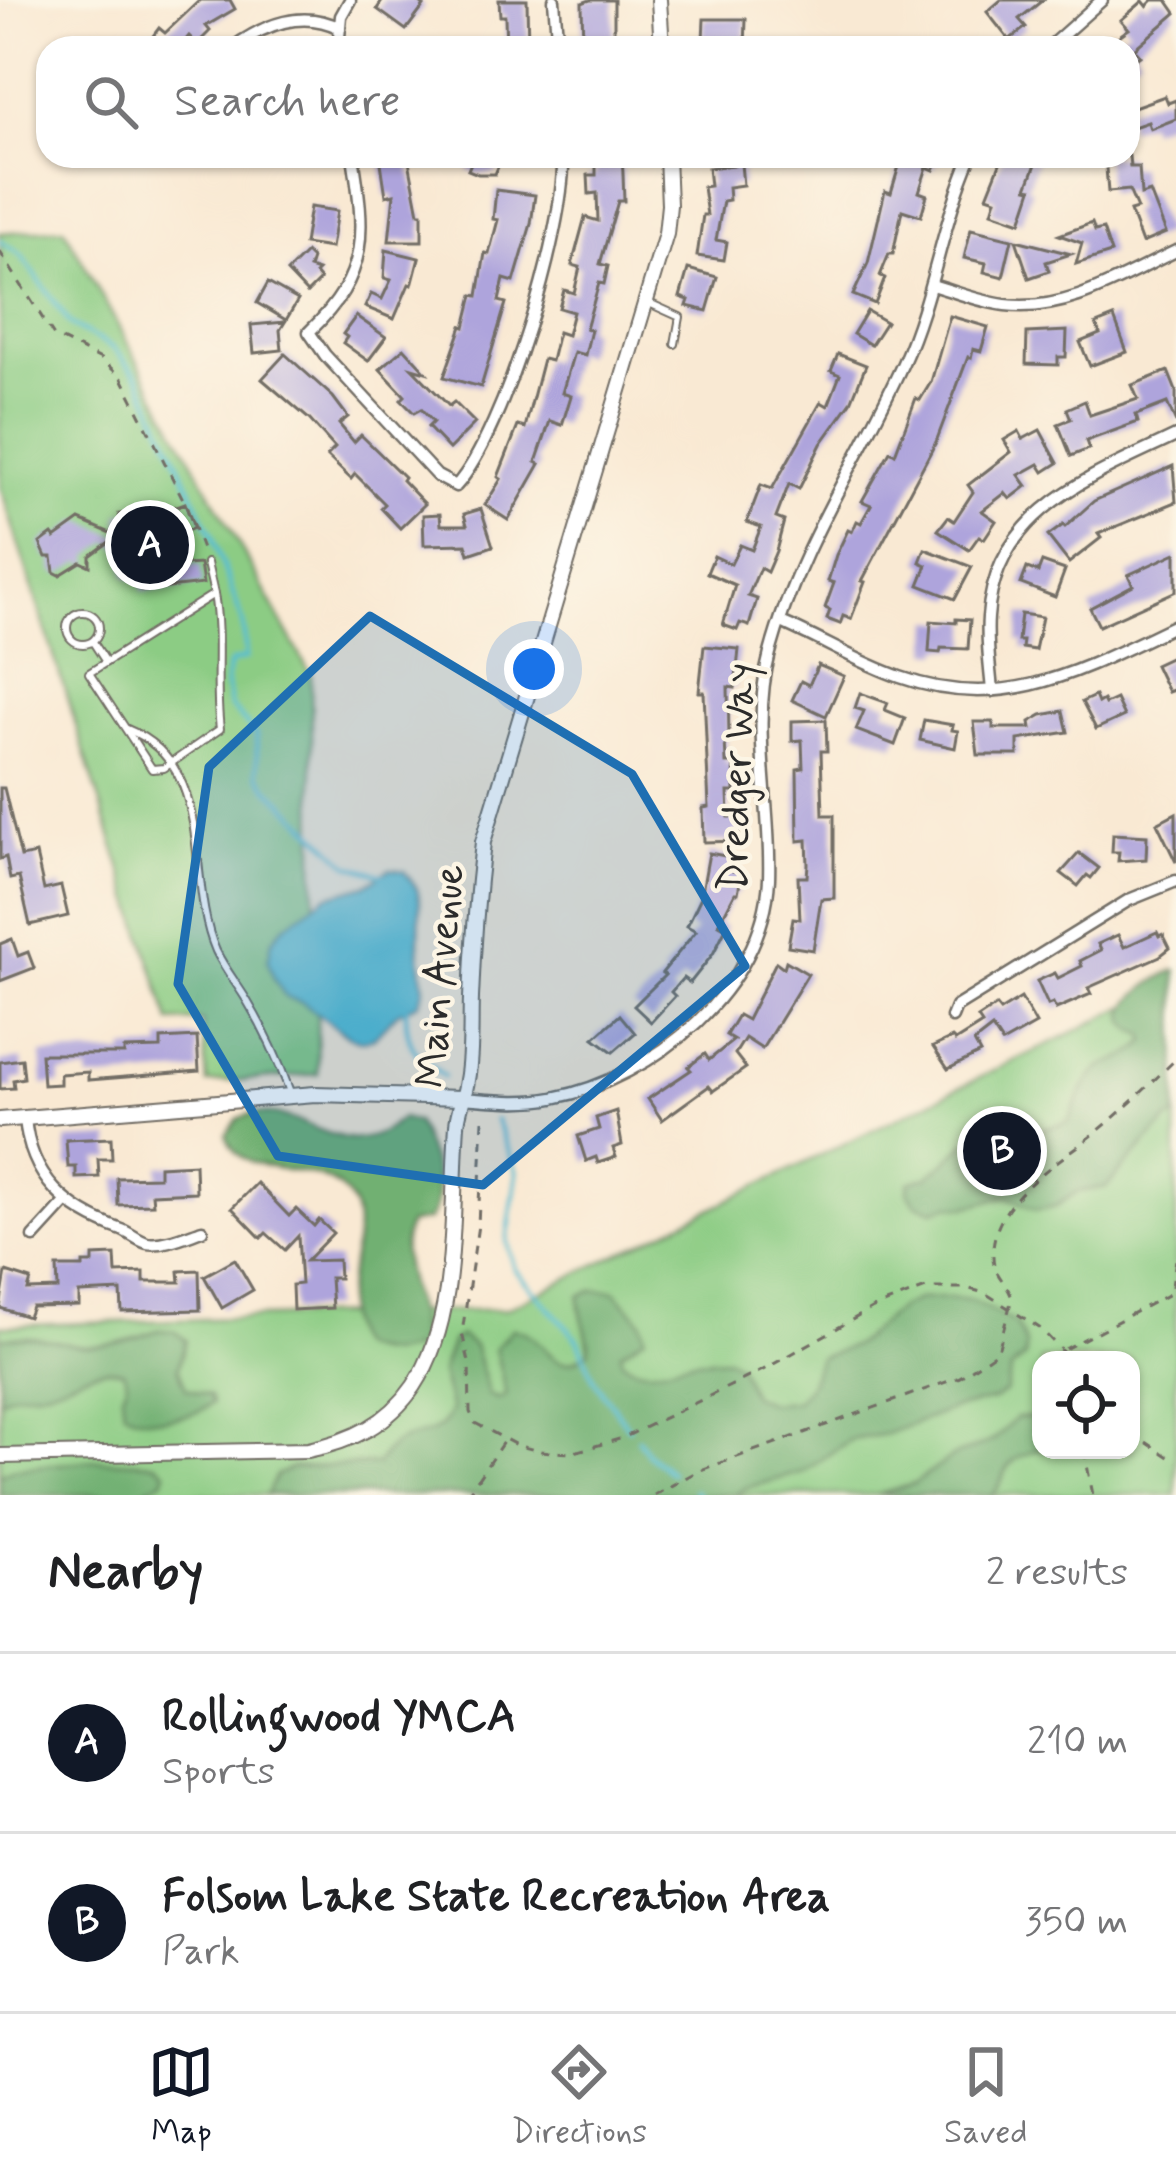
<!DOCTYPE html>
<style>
:root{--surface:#fff;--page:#f6f6f6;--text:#202124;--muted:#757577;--line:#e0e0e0;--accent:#111827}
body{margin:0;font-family:Mynerve,sans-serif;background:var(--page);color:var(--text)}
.controls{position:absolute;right:36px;bottom:36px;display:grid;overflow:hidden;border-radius:24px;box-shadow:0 3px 9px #0004}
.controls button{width:108px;height:108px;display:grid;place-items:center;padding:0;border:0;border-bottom:3px solid var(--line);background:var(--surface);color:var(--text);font:60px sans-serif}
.you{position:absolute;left:534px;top:669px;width:42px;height:42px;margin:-30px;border:9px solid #fff;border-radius:50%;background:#1a73e8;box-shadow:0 0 0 18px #1a73e833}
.badge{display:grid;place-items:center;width:78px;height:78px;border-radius:50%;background:var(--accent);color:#fff;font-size:39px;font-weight:700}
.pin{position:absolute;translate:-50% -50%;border:6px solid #fff;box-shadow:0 3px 12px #0006}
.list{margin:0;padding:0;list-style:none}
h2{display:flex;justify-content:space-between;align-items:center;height:156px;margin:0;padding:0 48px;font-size:51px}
h2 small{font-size:39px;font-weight:400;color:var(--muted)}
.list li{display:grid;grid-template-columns:78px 1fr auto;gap:36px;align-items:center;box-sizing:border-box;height:180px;padding:0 48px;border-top:3px solid var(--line)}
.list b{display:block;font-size:45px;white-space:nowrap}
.list p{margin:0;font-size:39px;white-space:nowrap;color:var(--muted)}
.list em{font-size:39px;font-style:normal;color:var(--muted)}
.icon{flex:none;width:66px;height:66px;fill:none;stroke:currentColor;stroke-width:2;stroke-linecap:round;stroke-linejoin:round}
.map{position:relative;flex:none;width:1176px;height:1495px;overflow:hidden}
.search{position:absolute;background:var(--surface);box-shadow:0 3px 9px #0004;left:36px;right:36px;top:36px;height:132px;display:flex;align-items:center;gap:30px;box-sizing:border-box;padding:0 42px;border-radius:36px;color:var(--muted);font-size:45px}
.sheet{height:516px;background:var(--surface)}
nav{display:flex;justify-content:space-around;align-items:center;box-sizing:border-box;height:168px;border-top:3px solid var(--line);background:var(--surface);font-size:33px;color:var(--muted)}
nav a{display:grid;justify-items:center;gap:6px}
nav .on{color:var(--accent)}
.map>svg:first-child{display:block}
.green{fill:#8ccc84;stroke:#5c7c58;stroke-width:3;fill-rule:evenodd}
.forest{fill:#71b072;stroke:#4e6e4e;stroke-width:3}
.water{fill:#55bdd2;stroke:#40747e;stroke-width:3}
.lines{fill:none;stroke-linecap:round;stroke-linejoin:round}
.stream{stroke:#55bdd2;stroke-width:4.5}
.building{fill:#aea4dc}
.service-casing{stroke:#736e66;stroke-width:10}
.minor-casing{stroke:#736e66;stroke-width:15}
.tertiary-casing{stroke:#736e66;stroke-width:18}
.path{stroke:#736e66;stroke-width:3;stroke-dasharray:9 9;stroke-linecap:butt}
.service{stroke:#fff;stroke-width:6}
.minor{stroke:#fff;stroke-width:10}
.tertiary{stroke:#fff;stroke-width:14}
.marked{fill:#1f6fb2;fill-opacity:0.2;stroke:#1f6fb2;stroke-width:9;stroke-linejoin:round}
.labels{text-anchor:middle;stroke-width:9;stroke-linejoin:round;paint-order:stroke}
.street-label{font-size:42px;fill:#2b2b2b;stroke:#fcf5e5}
</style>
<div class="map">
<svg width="1176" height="1495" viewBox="0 0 1176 1495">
<rect width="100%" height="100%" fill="#fcf5e5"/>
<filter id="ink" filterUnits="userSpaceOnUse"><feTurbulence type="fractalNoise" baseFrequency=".00833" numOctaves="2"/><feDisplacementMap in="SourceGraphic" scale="24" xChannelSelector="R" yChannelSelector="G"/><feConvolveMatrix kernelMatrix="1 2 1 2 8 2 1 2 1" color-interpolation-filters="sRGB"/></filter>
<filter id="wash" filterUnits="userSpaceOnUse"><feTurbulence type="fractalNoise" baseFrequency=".004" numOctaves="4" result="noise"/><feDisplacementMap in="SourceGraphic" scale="48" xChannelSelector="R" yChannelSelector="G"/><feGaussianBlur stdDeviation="2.7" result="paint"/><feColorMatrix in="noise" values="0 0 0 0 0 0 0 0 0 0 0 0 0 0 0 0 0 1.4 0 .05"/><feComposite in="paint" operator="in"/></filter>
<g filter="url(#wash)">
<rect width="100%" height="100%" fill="#f9e9d3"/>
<g class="green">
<path d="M64,228L311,675L318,1074L207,1083L202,1021L170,1022L0,486V233Z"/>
<path d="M1176,982V1495H0V1326L505,1309ZM1041,1360H1131V1450H1041Z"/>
</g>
<g class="forest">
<path d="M1176,970V1117L1168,1120L1106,1187L1077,1192L1056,1206L1037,1210L1006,1196L965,1207L950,1205L934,1210L916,1204L908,1192L909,1182L928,1177L968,1141L975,1139C995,1147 1006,1161 1029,1152C1042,1120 1041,1133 1069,1121C1076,1105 1084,1084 1097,1071C1113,1057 1131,1061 1146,1041L1145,1035C1095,1017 1152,979 1176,970Z"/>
<path d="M253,1113C262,1114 274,1113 282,1116C324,1127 357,1160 401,1118L416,1122C429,1152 448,1191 429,1220L409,1224C391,1261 424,1307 419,1346C396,1357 381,1355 357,1347C323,1299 379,1232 346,1194C314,1156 242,1185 226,1135L238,1119Z"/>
<path d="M592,1290L615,1291L642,1322L645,1336L620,1353L622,1361C648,1377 662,1367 688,1361C701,1359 714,1359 728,1358L739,1366L752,1395L769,1403L796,1401L810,1384L819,1358L855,1345L901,1307L920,1299L949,1298L971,1300L1015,1323L1026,1344L1025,1357L1011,1369L1006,1392L993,1400L956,1408L886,1434L850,1440L803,1472L746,1488L735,1495H267L276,1475L293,1468L377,1464C384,1455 389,1446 399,1441C422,1431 440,1438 451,1410L441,1372L452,1341L461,1336L474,1346L489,1395L499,1399L506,1395L495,1348L512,1329C547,1330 550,1385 589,1351C589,1330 578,1317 580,1296Z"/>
<path d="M158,1330L174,1331L186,1340L178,1368L186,1388L210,1396L212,1403C191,1420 147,1424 124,1411L122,1395L127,1381L123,1371C95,1363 73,1382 48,1389C31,1394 15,1388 0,1400V1338C26,1335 44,1338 69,1344C98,1351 131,1340 158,1330Z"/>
<path d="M1037,1417L1041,1421V1447C1033,1453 1022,1454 1014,1461C1002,1470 1004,1485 992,1495H877L914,1484L952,1457L994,1440L1016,1418Z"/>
<path d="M96,1460L155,1463L166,1472L163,1481L134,1495H0V1475L12,1469Z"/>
</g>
<path class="water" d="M390,869L404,871L417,889L420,902L419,946L424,989L419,1003L397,1013L374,1038L361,1041L348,1036L303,1003L286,997L274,979L268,961L272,941L283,927L326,896L366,885Z"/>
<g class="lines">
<g class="stream">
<path d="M0,241L21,255L71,325L113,348L139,377L212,535L243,622L246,658L230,663L226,680L230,706L256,735L258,774L268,788L349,865L386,876"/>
<path d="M406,1005C405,1044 413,1054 444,1076"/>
<path d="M496,1120L517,1173L507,1241L515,1270L578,1339L594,1380L629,1428"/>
<path d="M638,1439L649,1455L671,1473"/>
<path d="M694,1491L697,1495"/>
</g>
</g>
<g id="blocks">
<g class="building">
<path d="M200,0H230L235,9L206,26L210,31L197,44L189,36L179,48H144L159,28L165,33Z"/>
<path d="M383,0H416L424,6L406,30L377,9Z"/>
<path d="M499,0H527L528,48H506L505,16H500Z"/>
<path d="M590,0H614V48H583L582,3Z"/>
<path d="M1001,0H1043L1019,19L1026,27L1009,40L987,12Z"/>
<path d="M1153,0H1167L1176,13L1134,49L1140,56L1128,65V48H1102L1129,29L1121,20L1143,1L1147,6Z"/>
<path d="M704,19H746L745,48H722V41L703,40Z"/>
<path d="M1165,96L1168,103L1176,100V119L1150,129L1148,122L1128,129V109Z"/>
<path d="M380,156H408L419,213H422V241H389L394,194L386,196Z"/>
<path d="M474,156H494L501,160L495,174H478L468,170Z"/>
<path d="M596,156H622L623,174L624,201H618L600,264L608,266L604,284L599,283L586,328L591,330L585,355L574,352L562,393L571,396L562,425L550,421L536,462L540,464L508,520L485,505L501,479L498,477L518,426L525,428L543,359L551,361L558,332L567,335L573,312L559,308L564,290L574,293L580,267L572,265L585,217L598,221L597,193L589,194L588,175H596Z"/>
<path d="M902,156H939L934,170L927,167L919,192L927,195L921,216L902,210L893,254H889L880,276L885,278L875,304L853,295L868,263L885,191L891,193Z"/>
<path d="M1003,156H1039L1027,188L1032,189L1021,222L992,212L996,199L987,196Z"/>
<path d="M1105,156H1129L1130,167H1139L1141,195L1150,192L1166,233L1142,243L1130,211L1137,209L1129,190L1108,192Z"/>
<path d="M741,164L743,185L728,187L729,200L723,201L716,240L727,242L724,260L697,256L703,215H707L703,187L710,186L708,168Z"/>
<path d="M496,190L535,195L531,224L514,282L504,279L499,301L506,303L481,387L444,377L462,326L465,327L473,295L478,296L485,253L489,254L498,220L493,219Z"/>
<path d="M310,207L337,211L331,248L304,244Z"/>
<path d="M1092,223L1095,231L1103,229L1111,253L1076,264L1082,243L1059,235Z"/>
<path d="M971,229L1012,239L1003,277L984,272L986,263L964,258Z"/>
<path d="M1016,240L1071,254L1046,262L1049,271L1029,278Z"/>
<path d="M386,250L419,258L412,285L409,284L394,319L365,307L371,294L382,299L391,280L384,278Z"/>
<path d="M306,253L312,259L309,268L318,271L315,274L320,280L307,293L287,272Z"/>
<path d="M688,269L717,277L707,311L687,306L689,300L680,297Z"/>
<path d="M268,283L298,300L286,320L257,303Z"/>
<path d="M867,311L886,322L871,345L853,334Z"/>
<path d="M356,316L386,337L368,361L343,343L347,337L343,334Z"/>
<path d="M950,316L988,327L981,351L973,349L971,358L968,357L936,442L862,581L865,582L851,619L843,616L840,624L827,619L830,610L825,608L834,583L828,581L836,555L848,530L852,532L857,521L861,523L871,505L862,501L890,451L895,454L916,398L920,400L931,382Z"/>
<path d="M1114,317L1127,352L1090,366L1080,342L1100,334L1096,324Z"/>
<path d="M285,322L280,330L282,350L254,353L251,325Z"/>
<path d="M1067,331L1066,357H1058V365L1026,364L1027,333Z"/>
<path d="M404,348L426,372L412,368L449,406L454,402L475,423L449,449L428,427L433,422L421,409L414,413L401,400L405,396L380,369Z"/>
<path d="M285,354L333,397L348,417L339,424L354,442L361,435L404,477L402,480L425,504L400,528L381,508L385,504L355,474L351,479L327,456L335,448L309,419L262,379Z"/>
<path d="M838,354L866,365L851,402L821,444L799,489L789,484L776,518L784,521L776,551L767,572L760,568L748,596L757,599L749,626L740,623L737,630L723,625L735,585L707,573L714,556L731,564L740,545L752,550L761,527L747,522L761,485L772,489L821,402L828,406L840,375L831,371Z"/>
<path d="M1168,371L1176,391V423L1167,403L1136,415L1138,422L1086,441L1089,449L1071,456L1058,424L1071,419L1067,409L1085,401L1090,415L1138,399L1132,385Z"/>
<path d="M1040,430L1058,463L1044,472L1039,464L1019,475L1027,486L1010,499L1005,493L982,511L996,521L984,539L979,536L969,550L938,530L948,517L954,521L973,492L968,485L1011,452L1004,440L1019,431L1023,439Z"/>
<path d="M1173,466L1176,502L1098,534L1101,538L1069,563L1048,536L1063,525L1065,527L1094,501Z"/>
<path d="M185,503L194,528L184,532L187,565L200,564L203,584L142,591V579L126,577L122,550L109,542L90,556V566L81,562L60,575L54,572L52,557H46L40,543L52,534L55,538L80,520L122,538L119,514L169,509Z"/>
<path d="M481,509L493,546L469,554L466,544L424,545L423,515L440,514L441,525H467L464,514Z"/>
<path d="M925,549L972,567L955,599L919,585L927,565L920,562Z"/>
<path d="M1176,553V591L1099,626L1090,608L1133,585L1128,575Z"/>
<path d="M1042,562L1065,570L1055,597L1021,584L1027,568L1038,572Z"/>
<path d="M1021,614L1042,617L1035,650L1022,648L1023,641H1018Z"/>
<path d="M956,619L970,620L968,649L941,648L940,653L929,652L931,621L956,623Z"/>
<path d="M704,646L739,649L735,688L728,687L729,737L725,738L726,763H734L735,792H728L729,817H738L739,841L704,842L703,808L709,807L704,692H699Z"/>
<path d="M1172,657L1176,689L1168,692L1155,665Z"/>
<path d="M818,665L844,676L826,716L792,700L801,681L809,685Z"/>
<path d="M860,693L888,703L885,710L905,718L895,745L856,730L864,711L855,708Z"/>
<path d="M1095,696L1098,703L1103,700L1105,704L1116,699L1124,716L1096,729L1082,702Z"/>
<path d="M1063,711L1068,732L1018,740V755H978L974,722H993V728H1031L1030,722L1042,715Z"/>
<path d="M826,720L827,751H821L823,815H834V898L821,899L813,950L788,946L793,918L800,919L798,877H807L808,864L807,840L798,841L797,769L803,768L802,740L792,741V721Z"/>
<path d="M924,720L953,725L952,730L958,731L955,748L920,740Z"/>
<path d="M0,788H4L21,857L36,854L44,890L61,886L68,916L30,925L19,877L10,879L6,857L0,859Z"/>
<path d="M1176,813V862L1157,823Z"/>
<path d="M1113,834L1147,836L1146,859L1118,861L1119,852H1112Z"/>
<path d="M709,853L736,858L733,871L742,872L738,893H735L719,924L726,928L713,954L690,983L683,978L671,992L675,996L651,1022L634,1006L665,975L662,973L696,931L687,926L701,897Z"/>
<path d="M1079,853L1099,868L1091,878L1087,875L1078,886L1061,873Z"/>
<path d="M1157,932L1159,936L1163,934L1170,948L1160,956L1088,988L1091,994L1056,1009L1053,1003L1048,1005L1037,981L1055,973L1058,978L1082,966L1080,961L1101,950L1098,944L1118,935L1124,947Z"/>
<path d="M12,939L18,956L28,952L34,968L0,981V944Z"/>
<path d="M786,961L808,974L762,1049L745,1038L735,1054L746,1068L713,1091L709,1086L662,1120L648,1099L691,1070L688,1067L705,1054L709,1060L734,1040L726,1035L738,1015L747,1020L776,962L784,968Z"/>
<path d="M1021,998L1036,1024L1002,1043L992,1028L974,1042L980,1053L948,1069L933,1047L952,1038L955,1041L982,1024L978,1018L996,1006L1000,1011Z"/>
<path d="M620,1015L635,1033L613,1052L594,1038Z"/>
<path d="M197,1037L199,1071L88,1080V1072L60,1074V1084L43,1085L41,1054H124V1049L161,1048V1039Z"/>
<path d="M22,1059L24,1078L13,1080L14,1088L0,1089V1062Z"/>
<path d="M616,1111L622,1145L613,1148L616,1157L598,1163L596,1157L586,1161L578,1136L599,1129L596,1118Z"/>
<path d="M111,1138L112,1159H98L99,1177L76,1178V1167H68L66,1140Z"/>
<path d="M195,1164L196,1192L152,1194L153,1204L118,1205L117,1178L159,1177V1166Z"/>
<path d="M257,1183L289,1216L296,1209L314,1226L319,1220L333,1233L306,1261L338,1260L339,1278H330L332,1308L293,1310L292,1285L301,1284L298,1236L285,1250L266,1233L261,1238L232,1208Z"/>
<path d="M115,1255L116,1273L144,1272V1282H180L179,1271L199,1270L200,1310L122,1312L121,1291L79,1293V1306L32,1307L28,1317L0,1308L6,1272L31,1280L28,1290L58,1289L57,1267H83V1263H93V1256Z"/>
<path d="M235,1259L253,1290L222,1308L204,1276Z"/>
</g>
</g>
</g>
<g filter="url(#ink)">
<use href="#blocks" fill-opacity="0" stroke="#736e66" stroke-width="3"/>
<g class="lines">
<g class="service-casing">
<g id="service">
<path d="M649,303L680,317L675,344"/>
<path d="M207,563L214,594L89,673L152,769L164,768L220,729C214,683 222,639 214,594"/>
<circle cx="83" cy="628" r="16"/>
<path d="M93,642L106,662"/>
<path d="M127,729C218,766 184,878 216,951C224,968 237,984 246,999C264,1029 278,1059 290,1092"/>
</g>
</g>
<g class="minor-casing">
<g id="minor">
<path d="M554,0L558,48"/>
<path d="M232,48C265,24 302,9 340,28"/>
<path d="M338,48L341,16L350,0"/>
<path d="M1048,48L1102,0"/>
<path d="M353,156C365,233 370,274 309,332L325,355L437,476L456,486C504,433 566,227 563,156"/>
<path d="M932,285C956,292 980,302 1005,305C1067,313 1123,276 1176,251"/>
<path d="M781,622C821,639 859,663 900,677C1005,715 1083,669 1176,625"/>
<path d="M992,691C990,667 986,642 988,617C995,510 1093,476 1176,436"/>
<path d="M952,1017L956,1007L1129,900L1176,881"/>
<path d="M462,1098C491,1100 523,1104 553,1098C653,1079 764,988 769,879C772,805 750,726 770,653C798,549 859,460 903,363C933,297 942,223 971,156"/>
<path d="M25,1118C30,1178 67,1211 122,1230C130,1233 139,1241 147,1243C163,1246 187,1235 202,1230"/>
<path d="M34,1237L66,1202"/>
</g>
</g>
<g class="tertiary-casing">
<g id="tertiary">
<path d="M659,0L662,48"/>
<path d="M0,1120L315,1094L462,1098"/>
<path d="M0,1456L308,1450C352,1441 388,1424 414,1386C460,1317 451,1205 457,1125C458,1110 465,1096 467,1080C472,1054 470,1025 471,998C473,945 477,894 483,842L666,234L669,205L667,156"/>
</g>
</g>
<g class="path">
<path d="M0,252L54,336L101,359L122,378L184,501L204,555"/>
<path d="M483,1120L478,1225L462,1333L469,1362L470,1412L475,1423L516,1445L539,1451L571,1453L623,1438L763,1370L873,1308L926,1288H966L985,1293L1041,1329L1070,1360"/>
<path d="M1065,1349L1171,1293L1176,1259"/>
<path d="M1131,1432L1176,1462"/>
<path d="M1084,1450L1093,1495"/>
<path d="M467,1495L503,1442"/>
<path d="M654,1495L698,1471L960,1377L998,1351L1012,1298C1007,1282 993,1275 993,1256C990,1199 1062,1161 1099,1130C1126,1108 1151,1083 1176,1059"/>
</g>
<use href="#service" class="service"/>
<use href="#minor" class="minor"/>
<use href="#tertiary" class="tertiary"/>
</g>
</g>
<path class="marked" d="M370,616L632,774L745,966L483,1185L278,1156L178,984L209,767Z"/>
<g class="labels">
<g class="street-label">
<text transform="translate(735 777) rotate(-88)" y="15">Dredger Way</text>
<text transform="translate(438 976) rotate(-85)" y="15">Main Avenue</text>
</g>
</g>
</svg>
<div class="controls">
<button><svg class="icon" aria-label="locate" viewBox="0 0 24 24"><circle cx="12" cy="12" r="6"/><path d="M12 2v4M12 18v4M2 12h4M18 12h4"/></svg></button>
</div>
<div class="you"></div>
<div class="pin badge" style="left:150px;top:545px">A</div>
<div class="pin badge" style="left:1002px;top:1151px">B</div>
<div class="search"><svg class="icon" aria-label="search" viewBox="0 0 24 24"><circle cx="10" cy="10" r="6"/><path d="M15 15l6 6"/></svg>Search here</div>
</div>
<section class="sheet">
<h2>Nearby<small>2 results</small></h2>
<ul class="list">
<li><span class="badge">A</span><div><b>Rollingwood YMCA</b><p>Sports</p></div><em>210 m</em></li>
<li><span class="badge">B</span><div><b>Folsom Lake State Recreation Area</b><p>Park</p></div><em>350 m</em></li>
</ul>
</section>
<nav>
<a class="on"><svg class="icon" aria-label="map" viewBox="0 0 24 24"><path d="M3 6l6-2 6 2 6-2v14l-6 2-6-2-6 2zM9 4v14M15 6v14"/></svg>Map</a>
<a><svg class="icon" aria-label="directions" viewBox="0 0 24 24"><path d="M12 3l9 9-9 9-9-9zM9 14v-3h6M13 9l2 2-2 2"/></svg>Directions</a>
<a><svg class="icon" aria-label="saved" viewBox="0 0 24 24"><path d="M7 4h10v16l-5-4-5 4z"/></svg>Saved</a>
</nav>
